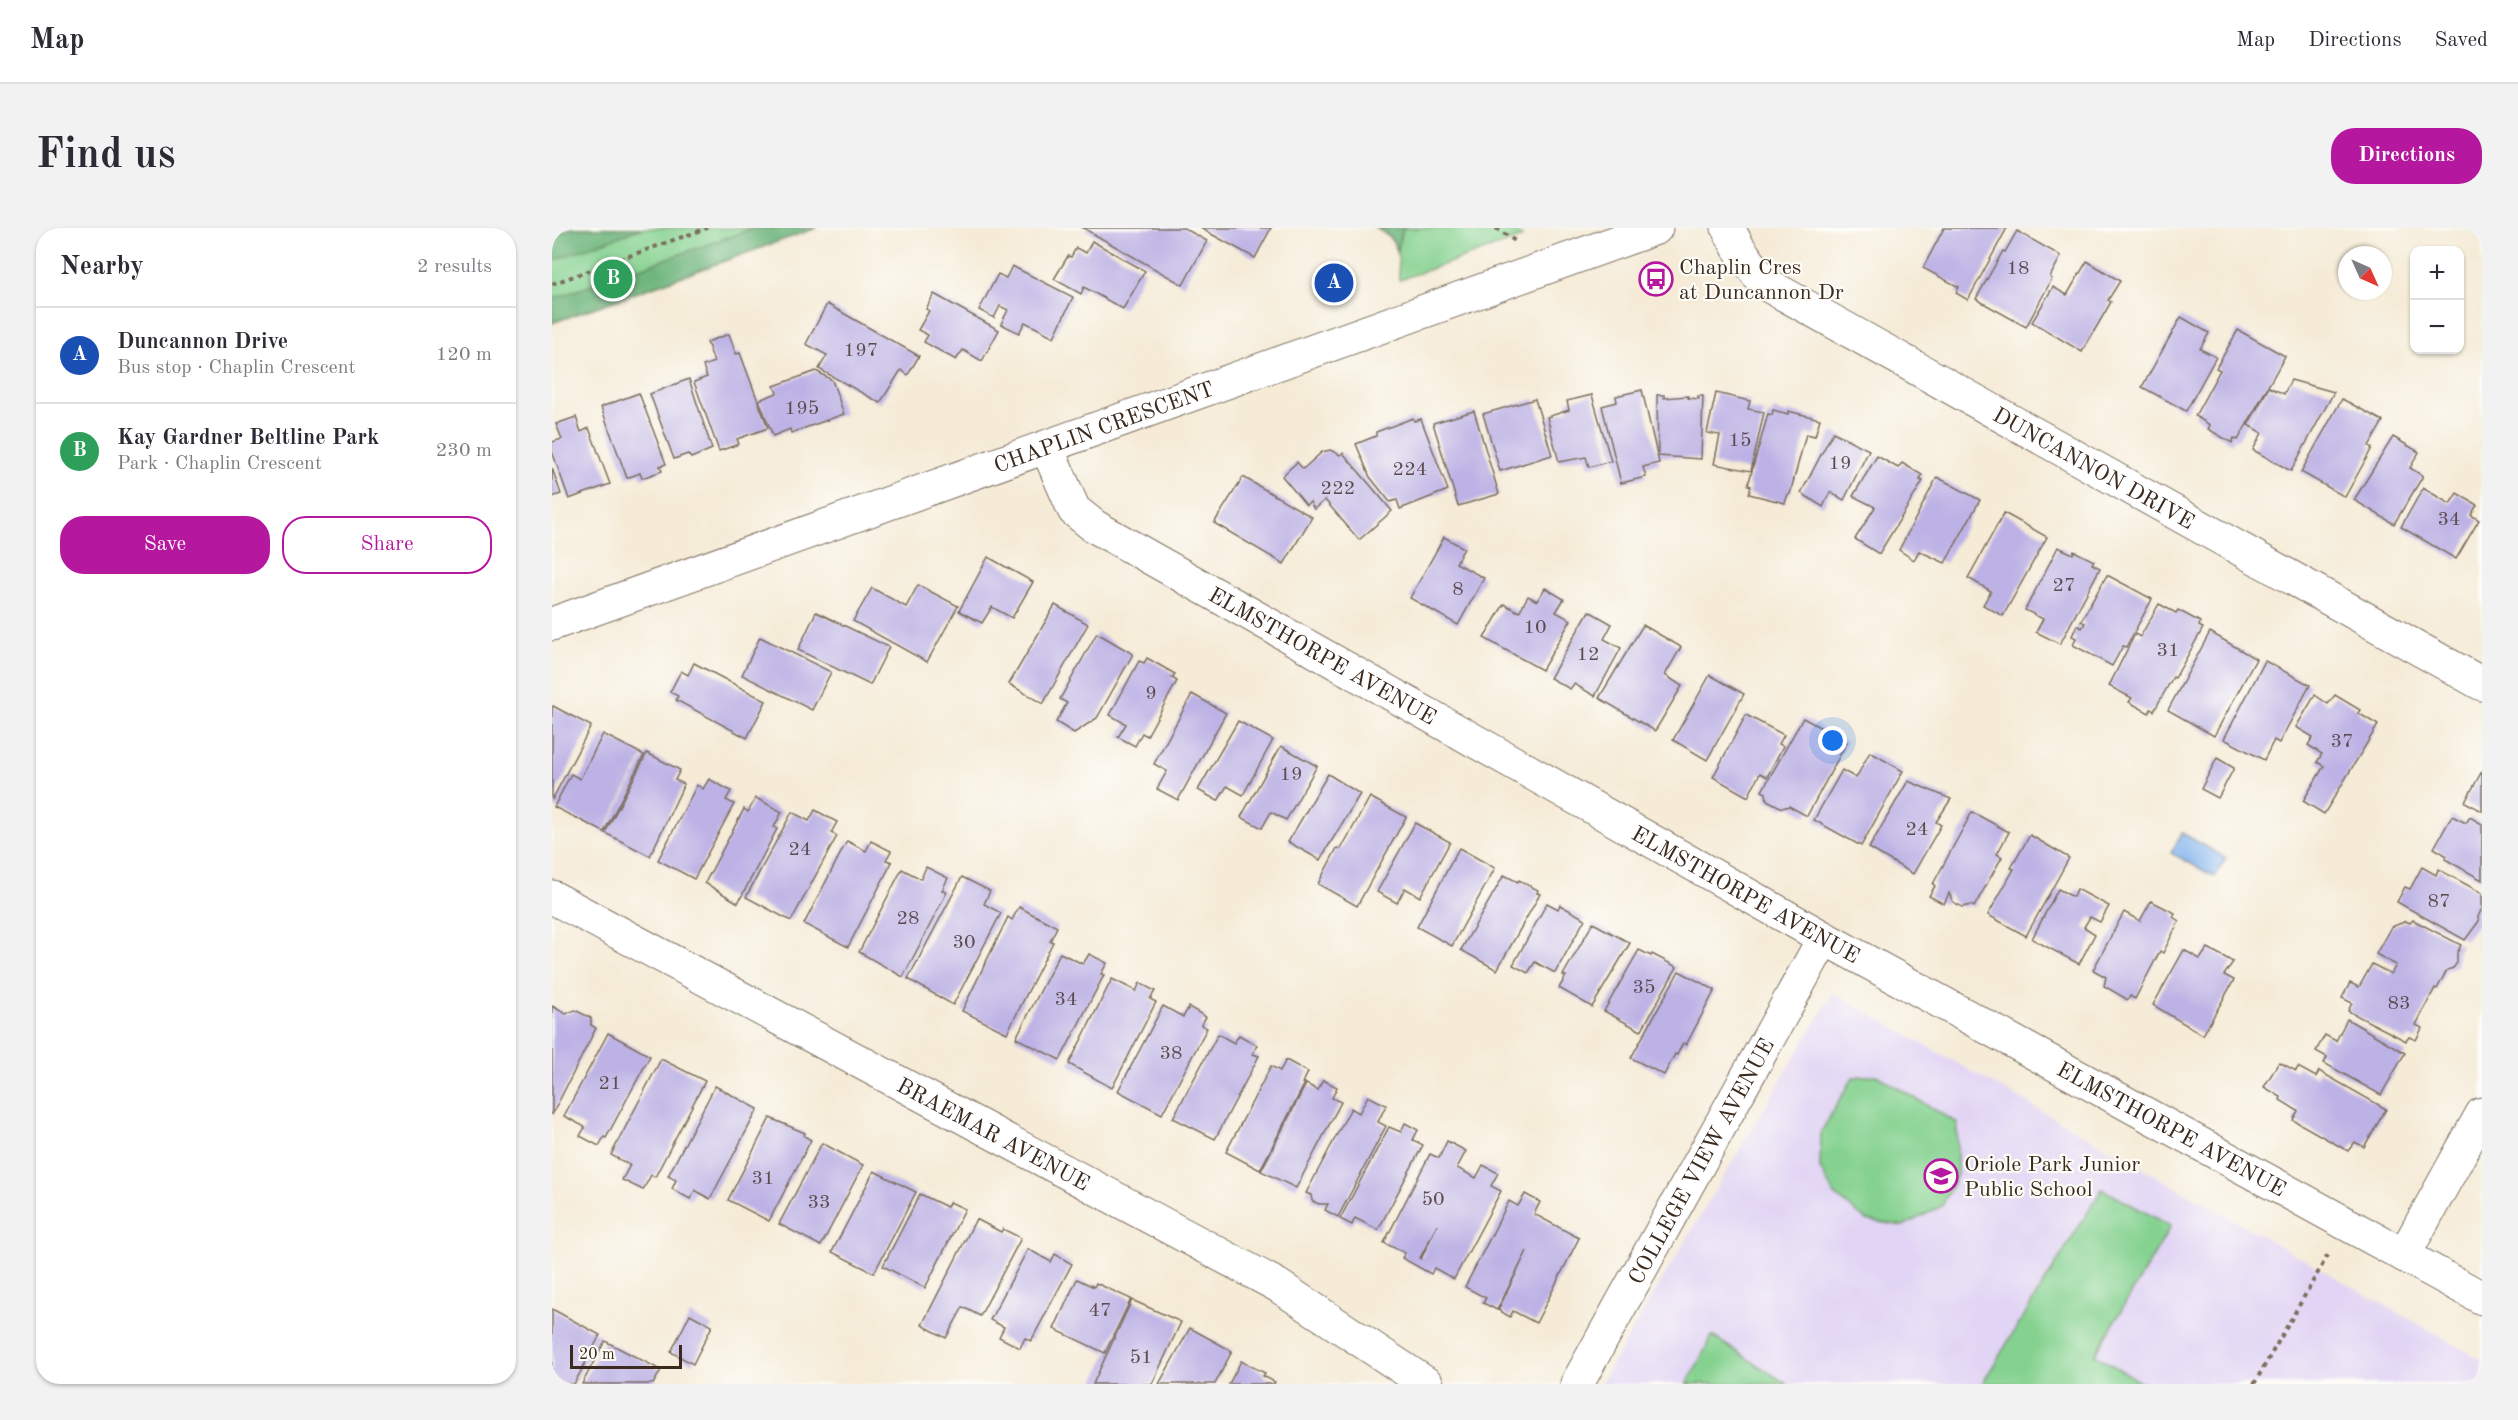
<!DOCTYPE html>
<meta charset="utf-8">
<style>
:root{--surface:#fff;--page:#f2f2f3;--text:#2b2b33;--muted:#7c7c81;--line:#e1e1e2;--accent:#b5179e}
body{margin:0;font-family:"Old Standard TT",serif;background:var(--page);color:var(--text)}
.controls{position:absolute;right:18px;top:18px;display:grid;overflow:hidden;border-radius:12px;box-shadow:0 2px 4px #0004}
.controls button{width:54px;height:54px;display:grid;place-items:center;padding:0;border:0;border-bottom:2px solid var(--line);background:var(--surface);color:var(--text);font:30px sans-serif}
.compass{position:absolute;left:1786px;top:18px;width:54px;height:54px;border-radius:50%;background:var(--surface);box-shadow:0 2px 4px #0004;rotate:135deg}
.scale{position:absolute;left:18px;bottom:15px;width:112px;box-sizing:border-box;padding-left:6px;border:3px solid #3b2a1e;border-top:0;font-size:16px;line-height:21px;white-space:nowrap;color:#3b2a1e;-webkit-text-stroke:4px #fdfcf7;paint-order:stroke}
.you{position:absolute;left:1281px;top:513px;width:21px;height:21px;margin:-15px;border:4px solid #fff;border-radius:50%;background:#1a73e8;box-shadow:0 0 0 9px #1a73e833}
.badge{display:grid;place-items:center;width:39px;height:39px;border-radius:50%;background:var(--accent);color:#fff;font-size:20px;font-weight:700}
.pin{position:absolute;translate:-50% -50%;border:3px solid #fff;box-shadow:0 2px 6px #0006}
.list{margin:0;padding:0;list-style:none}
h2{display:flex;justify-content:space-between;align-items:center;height:78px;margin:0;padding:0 24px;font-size:26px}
h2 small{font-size:20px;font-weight:400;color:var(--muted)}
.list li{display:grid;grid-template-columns:39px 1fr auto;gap:18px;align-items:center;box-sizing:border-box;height:96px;padding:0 24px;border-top:2px solid var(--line)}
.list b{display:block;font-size:22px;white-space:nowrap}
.list p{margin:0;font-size:20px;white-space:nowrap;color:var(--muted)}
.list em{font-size:20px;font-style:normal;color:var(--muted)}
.actions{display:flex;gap:12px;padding:18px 24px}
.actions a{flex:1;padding:14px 0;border:2px solid var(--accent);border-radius:24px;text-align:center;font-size:21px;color:var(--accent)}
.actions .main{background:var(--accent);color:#fff}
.map{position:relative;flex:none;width:1930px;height:1156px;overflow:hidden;border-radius:24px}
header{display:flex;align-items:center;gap:36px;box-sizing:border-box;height:84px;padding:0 30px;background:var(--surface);border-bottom:2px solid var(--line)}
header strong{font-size:28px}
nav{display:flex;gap:33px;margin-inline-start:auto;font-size:21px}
.intro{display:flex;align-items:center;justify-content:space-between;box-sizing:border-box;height:144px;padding:0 36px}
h1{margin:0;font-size:42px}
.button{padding:15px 27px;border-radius:24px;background:var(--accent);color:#fff;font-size:21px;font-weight:700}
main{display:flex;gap:36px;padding:0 36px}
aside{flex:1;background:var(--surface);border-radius:24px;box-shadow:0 2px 4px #0004}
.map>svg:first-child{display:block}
.built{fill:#e1d4f4}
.green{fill:#85d290;stroke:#607e57;stroke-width:1.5}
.forest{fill:#6cb47a;stroke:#546f4c;stroke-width:1.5}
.water{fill:#82b4ef;stroke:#5e6f86;stroke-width:1.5}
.building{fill:#bdb2e5;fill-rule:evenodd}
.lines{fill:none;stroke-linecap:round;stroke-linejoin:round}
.minor-casing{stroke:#7c6e5f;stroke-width:35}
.path{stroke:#7c6e5f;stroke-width:4;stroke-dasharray:4.5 4.5;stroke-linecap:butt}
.minor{stroke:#fff;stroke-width:33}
.labels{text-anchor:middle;stroke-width:4.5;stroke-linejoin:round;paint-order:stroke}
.number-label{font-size:20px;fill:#5c4c50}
.poi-label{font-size:22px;fill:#3b2a1e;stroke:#fdfcf7;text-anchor:start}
.street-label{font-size:22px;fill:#3b2a1e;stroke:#fdfcf7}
</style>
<header>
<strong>Map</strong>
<nav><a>Map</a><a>Directions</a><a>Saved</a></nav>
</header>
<div class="intro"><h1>Find us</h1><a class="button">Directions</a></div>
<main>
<aside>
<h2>Nearby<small>2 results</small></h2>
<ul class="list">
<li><span class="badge" style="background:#1a4fb4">A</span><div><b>Duncannon Drive</b><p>Bus stop · Chaplin Crescent</p></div><em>120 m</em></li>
<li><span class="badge" style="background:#2e9e5b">B</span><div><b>Kay Gardner Beltline Park</b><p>Park · Chaplin Crescent</p></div><em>230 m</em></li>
</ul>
<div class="actions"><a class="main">Save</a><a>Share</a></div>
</aside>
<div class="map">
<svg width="1930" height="1156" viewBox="0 0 1930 1156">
<rect width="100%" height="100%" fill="#fdfcf7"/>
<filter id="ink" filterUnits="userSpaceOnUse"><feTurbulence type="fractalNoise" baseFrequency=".0167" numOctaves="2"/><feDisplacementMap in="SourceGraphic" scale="12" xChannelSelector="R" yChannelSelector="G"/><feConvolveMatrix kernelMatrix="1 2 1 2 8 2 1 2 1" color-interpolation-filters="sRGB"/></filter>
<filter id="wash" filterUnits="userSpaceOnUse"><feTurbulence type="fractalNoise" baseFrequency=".008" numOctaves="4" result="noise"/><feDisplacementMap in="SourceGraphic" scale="24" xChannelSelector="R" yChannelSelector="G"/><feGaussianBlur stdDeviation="1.35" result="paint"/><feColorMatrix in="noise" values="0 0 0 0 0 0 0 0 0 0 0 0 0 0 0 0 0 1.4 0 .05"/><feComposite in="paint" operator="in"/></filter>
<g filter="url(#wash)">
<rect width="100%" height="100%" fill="#f5ebd7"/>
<path class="built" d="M1281,765L1930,1132V1156H1048Z"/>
<g class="green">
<path d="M20,0H264L0,95V7Z"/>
<path d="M824,0H958L971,9L847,52C846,26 849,14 824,0Z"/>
<path d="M1324,847L1405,895V947L1390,978L1351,998L1314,992L1282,966L1268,940L1269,904L1301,849Z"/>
<path d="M1550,961L1619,998L1543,1127L1592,1156H1430Z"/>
<path d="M1160,1108L1235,1156H1135Z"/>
</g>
<g class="forest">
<path d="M20,0H90L0,33V7Z"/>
<path d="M202,0H264L0,95V71Z"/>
<path d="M824,0H851L846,22L837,8Z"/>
</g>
<path class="water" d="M1630,605L1674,630L1663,649L1619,625Z"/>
<g id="blocks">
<g class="building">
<path d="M531,0H632L655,13L631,57Z"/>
<path d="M648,0H719L703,30Z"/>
<path d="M1392,0H1455L1416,72L1404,65L1407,59L1371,40Z"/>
<path d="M1465,3L1509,28L1498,49L1500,51L1474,99L1424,71L1451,23L1453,24Z"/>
<path d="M540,13L593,43L571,81L532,59L529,66L502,51L516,28L519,29L524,20L534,25Z"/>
<path d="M1535,33L1568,53L1556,72L1559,74L1530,124L1480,94L1501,59L1515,67Z"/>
<path d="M460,38L521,69L502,109L473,94L467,105L449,96L456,82L448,78L442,90L427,82L446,46L454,50Z"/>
<path d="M382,66L447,102L430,133L411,122L404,132L372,114L376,107L366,102L377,83L374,81Z"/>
<path d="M275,76L367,128L356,147L349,142L328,175L267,141L275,127L254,116Z"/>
<path d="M1629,89L1657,105L1648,121L1664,129L1634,183L1590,159Z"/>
<path d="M1686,102L1733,128L1686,212L1682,210L1680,215L1656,201L1658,197L1643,188L1668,142L1664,140Z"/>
<path d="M177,106L184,126L188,125L216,200L185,211L187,216L167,223L142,154L155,149L151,138L162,134L155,114Z"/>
<path d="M264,143L280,152L292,186L239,205L238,201L221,208L207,172L225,165L222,158Z"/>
<path d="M137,151L160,221L139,230L136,226L122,231L98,166Z"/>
<path d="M1739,152L1782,164L1739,243L1701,222L1710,205L1696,197L1717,159L1732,166Z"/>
<path d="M1090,162L1107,235L1091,239L1094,249L1069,255L1050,178L1065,174L1064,168Z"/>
<path d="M87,165L114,236L108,238L110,243L90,250L88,245L75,250L49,179Z"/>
<path d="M1164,165L1198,173L1196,181L1212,184L1199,243L1162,236L1168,207L1155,205Z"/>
<path d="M1040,167L1059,233L1037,239L1034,229L1007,234L995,189L1017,182L1015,173Z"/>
<path d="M1105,167H1112V170L1136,168V170L1147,171L1146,168H1151L1149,231L1106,228Z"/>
<path d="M983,171L1000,227L948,243L931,186Z"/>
<path d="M1790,171L1831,193L1817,218L1820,220L1793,269L1749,244Z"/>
<path d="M1221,182L1236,186V183L1268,191L1263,208L1254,206L1238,266H1236L1233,275L1197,266L1199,258L1196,257L1216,186L1220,187Z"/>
<path d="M922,183L947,266L906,278L881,195Z"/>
<path d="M24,189L29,204L37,200L58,256L17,271L0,223V214L10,211L4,196Z"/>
<path d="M861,190L862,193L869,191L896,262L848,281L845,272L838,274L818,249L804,216L824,208V204Z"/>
<path d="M1281,204L1317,222L1292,272L1278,264L1271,279L1249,265Z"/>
<path d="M1841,209L1867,224L1858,240L1871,248L1842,296L1802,272Z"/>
<path d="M778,222L788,227L791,225L840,283L807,312L773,272L762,281L758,274L754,277L730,248L745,234L751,241L770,224Z"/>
<path d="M1325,228L1346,240L1350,235L1370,247L1368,252L1371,253L1327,326L1303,311L1323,279L1301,268Z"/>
<path d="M0,240L9,266L0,269Z"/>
<path d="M691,249L760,289L732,336L662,295Z"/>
<path d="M1385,249L1428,272L1393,335L1367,323L1362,332L1347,322Z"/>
<path d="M1871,260L1898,276L1905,265L1925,277L1919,287L1927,292L1904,331L1849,299Z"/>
<path d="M1452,285L1495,309L1451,388L1431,377L1439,363L1416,350Z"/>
<path d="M892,309L912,320L904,335L932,350L906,397L858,370Z"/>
<path d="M1506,319L1521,326L1522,323L1542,333L1540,336L1548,340L1508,416L1484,404L1491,391L1473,382Z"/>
<path d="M436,329L481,354L460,390L440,379L430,395L407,383Z"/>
<path d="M1555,347L1600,371L1574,419L1571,418L1560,438L1521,417L1524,410L1520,408L1525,397L1530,400L1533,395L1529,393Z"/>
<path d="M366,357L406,378L375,434L301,393L320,360L354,379Z"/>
<path d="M993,360L1012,371L1004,384L1019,392L990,442L932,410L952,376L967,384L976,368L985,373Z"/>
<path d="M1607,376L1624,385L1626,382L1648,394L1647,398L1651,400L1623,450L1621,449L1602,483L1599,481L1597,485L1577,474L1580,470L1557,458L1583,406L1588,409Z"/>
<path d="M503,377L536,396L491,476L457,456Z"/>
<path d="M1037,383L1060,396L1052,411L1069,420L1043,468L1022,456L1018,461L998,450Z"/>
<path d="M264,384L337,419L318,457L246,422Z"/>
<path d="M1091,397L1129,419L1113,447L1130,458L1103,503L1047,470Z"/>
<path d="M1658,404L1704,431L1662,508L1616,482Z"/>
<path d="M545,405L581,426L545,490L522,505L504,494L515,475L508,471Z"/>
<path d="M208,409L279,444L260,482L190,447Z"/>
<path d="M595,430L623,446L620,450L625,453L595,508L590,505L583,518L566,509L574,496L558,487L587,433L592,435Z"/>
<path d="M1713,433L1758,457L1727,515L1722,512L1712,532L1672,511Z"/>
<path d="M142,435L214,473L195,510L124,472L126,468L118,464L129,443L136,447Z"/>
<path d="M1158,447L1192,466L1155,532L1121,512Z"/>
<path d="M640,466L674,485L626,572L605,561L615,543L602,536Z"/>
<path d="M1763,467L1776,476L1783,467L1808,482L1806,485L1826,497L1772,586L1751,573L1772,538L1765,534L1770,526L1756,517L1761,509L1744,499Z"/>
<path d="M1,478L39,498L0,572V480Z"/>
<path d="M1194,487L1232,507L1227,516L1231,518L1215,549L1208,545L1196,569L1161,549Z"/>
<path d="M1251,490L1295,514L1255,588L1237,578L1230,580L1215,572L1214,565L1210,563Z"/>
<path d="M686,493L721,512L691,567L675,558L666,573L646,562Z"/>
<path d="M51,506L92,527L52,604L2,579L19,546L28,551Z"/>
<path d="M729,518L765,538L734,592L719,584L710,600L689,589Z"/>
<path d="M1318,524L1351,543L1309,618L1262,592L1290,542L1304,550Z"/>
<path d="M95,525L128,542L123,552L132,556L98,628L53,605Z"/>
<path d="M1665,530L1682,540L1666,570L1649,561Z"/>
<path d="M1930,543V583L1913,574Z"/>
<path d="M776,546L808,566L768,632L736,614Z"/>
<path d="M157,551L179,563L174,572L182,576L142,651L106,632L145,557L151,561Z"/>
<path d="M1356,553L1399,571L1384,594L1389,597L1361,646L1317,620Z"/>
<path d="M818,569L854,589L805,678L766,656L785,620L789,621Z"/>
<path d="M204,570L230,584L222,599L225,601L186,675L153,655L192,581L196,584Z"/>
<path d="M263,582L285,594L279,605L285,608L239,693L194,669L240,584L257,593Z"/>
<path d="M1420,584L1457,604L1445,626L1450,629L1422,679L1419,677L1410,679L1401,674L1397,665L1392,676L1377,668L1383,658L1381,656Z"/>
<path d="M1900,588L1914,595L1918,589L1930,596V652L1893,631L1895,628L1882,620Z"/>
<path d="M863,595L898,614L868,669L853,660L845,675L825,664Z"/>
<path d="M1478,607L1517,630L1474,708L1436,687L1462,641L1459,640Z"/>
<path d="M295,613L314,623L319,613L339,623L334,632L340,634L296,719L252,696Z"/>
<path d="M907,620L943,640L900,718L865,699Z"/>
<path d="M374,639L396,650L390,662L395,664L351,749L307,724L350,641L369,651Z"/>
<path d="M1870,639L1884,647L1886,641L1930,665V680L1926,689L1927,693L1913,712L1845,674L1853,659L1858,661Z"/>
<path d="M952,647L966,654L967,652L986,662L985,665L988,666L945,742L909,722Z"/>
<path d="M410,649L438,663L432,676L449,685L401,777L356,751Z"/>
<path d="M1506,661L1521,669L1525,661L1557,678L1548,694L1538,689L1532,699L1543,706L1527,736L1480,711Z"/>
<path d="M1599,673L1623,685L1621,689L1627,693L1611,725L1608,723L1583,771L1578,768L1576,772L1552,758L1554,749L1541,742L1572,684L1588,693Z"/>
<path d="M995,675L1006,681L1008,677L1033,691L1003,745L983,734L976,745L961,737Z"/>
<path d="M467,679L505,699L498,713L501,714L455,805L410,783L456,689L460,692Z"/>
<path d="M1861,692L1909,717L1905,725V735L1901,740L1895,742L1885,761L1883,760L1864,797L1870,800L1864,812L1857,809L1854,813L1796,783L1800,775L1790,770L1798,755L1807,759L1820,736L1839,746L1844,737L1824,726L1839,699L1854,693L1858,695Z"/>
<path d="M1041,695L1078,715L1040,779L1007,760L1014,748L1011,747Z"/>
<path d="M1656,720L1681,734L1672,747L1682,752L1651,807L1601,777L1632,722L1648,731Z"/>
<path d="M1087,722L1099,728L1100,726L1125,739L1089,803L1052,783Z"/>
<path d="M508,725L531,736L537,726L555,735L549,746L552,747L508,832L464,810Z"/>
<path d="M1127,743L1163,762L1134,817L1131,815L1125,827L1123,826L1112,847L1079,830Z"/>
<path d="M560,751L584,763L588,755L603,763L598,771L604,774L560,860L517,836Z"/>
<path d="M0,778L14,786L23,782L39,790V797L44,800L0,887Z"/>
<path d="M611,778L631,789L637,779L654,789L649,797L655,800L610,886L566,863Z"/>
<path d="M1795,791L1853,825L1829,867L1772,835L1775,829L1764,823L1773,807L1784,813Z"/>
<path d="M56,805L98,828L54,910L52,909L47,918L28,908L33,899L12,888Z"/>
<path d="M666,806L682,815L687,807L705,817L701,826L707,828L663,911L621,890Z"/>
<path d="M109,831L153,853L103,949L99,947L91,962L70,952L78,937L59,927Z"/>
<path d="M734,832L756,844L751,855H753L708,942L674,924L719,838L728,843Z"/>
<path d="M1727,834L1744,843L1746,839L1764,849L1767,843L1834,881L1812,919L1803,914L1796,923L1741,892L1746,883L1728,872L1729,869L1712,859Z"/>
<path d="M771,852L785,859L780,870L789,874L744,960L709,943L754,856L766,862Z"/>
<path d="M163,858L206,881L158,971L143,962L138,971L120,961L124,952L116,948Z"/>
<path d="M816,868L834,877L826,894L834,898L786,989L773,982L776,976H767L760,973L759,967L754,965L799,880L807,885Z"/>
<path d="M218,890L253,905L252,908L259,912L217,993L176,972Z"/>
<path d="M853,895L866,902L861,912L871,917L826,1002L803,990L800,997L788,991L837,899L849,904Z"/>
<path d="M895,913L914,923L905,940L924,950L931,937L946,945L939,958L949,963L902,1051L882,1040L879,1046L850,1030L853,1025L832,1015L878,926L887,930ZM885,997L869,1031L868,1030Z"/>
<path d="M270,915L311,937L269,1018L227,996Z"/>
<path d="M322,943L364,964L322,1045L280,1024Z"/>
<path d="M368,966L395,979L398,974L413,981L373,1060L331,1038Z"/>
<path d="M973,966L988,974L982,986L1027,1010L984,1095L961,1083L958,1089L946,1082L975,1023L945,1082L931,1075L934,1070L913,1059L957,973L966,978Z"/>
<path d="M424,991L449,1004L451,1001L469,1010L428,1088L411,1079L394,1110L370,1097Z"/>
<path d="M476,1021L499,1034L503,1026L520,1036L479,1113L473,1110L468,1120L447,1109L452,1099L438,1092Z"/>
<path d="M525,1051L542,1059L544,1055L579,1071L553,1125L502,1101Z"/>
<path d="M580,1072L629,1094L600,1156H541Z"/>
<path d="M0,1081L48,1107L22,1156H0Z"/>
<path d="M138,1086L160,1098L141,1136L119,1124Z"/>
<path d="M638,1100L680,1123L663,1156H607Z"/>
<path d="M53,1113L109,1142L101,1156H30Z"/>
<path d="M689,1133L713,1145L711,1148L723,1154L722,1156H677Z"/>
</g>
</g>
</g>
<g filter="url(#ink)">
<use href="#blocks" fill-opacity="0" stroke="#7c6e5f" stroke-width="1.5"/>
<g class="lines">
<g class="minor-casing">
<g id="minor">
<path id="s1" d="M1176,0L1186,19L1212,55L1930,456"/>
<path id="s2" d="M495,220L522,282L542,298L1272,710L1930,1070"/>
<path id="s3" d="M0,396L1104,0"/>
<path id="s4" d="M0,669L725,1057L875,1156"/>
<path d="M1852,1027L1930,886"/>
<path id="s5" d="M1025,1156L1272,710"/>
</g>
</g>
<g class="path">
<path d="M944,0L963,13"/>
<path d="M0,56L155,0"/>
<path d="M1702,1156L1776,1027"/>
</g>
<use href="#minor" class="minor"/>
</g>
</g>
<defs>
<g id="bus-ring" transform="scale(1.725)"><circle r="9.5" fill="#fdfcf7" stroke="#b5179e" stroke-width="1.5"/><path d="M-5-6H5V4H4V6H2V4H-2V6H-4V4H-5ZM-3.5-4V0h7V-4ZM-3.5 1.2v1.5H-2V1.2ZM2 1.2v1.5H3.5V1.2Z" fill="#b5179e"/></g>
<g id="school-ring" transform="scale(1.725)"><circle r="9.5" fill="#fdfcf7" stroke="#b5179e" stroke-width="1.5"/><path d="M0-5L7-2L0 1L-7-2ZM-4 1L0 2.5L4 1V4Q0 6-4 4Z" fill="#b5179e"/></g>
</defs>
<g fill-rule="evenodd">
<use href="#bus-ring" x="1104" y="51"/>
<use href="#school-ring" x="1389" y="948"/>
</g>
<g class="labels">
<g class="number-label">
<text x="1466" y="46">18</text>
<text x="309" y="128">197</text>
<text x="250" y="186">195</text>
<text x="1188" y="218">15</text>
<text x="1288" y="241">19</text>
<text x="858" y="247">224</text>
<text x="786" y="266">222</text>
<text x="1897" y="297">34</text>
<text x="1512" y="363">27</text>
<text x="906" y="367">8</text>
<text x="983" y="405">10</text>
<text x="1616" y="428">31</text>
<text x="1036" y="432">12</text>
<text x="599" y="471">9</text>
<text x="1790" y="519">37</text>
<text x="739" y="552">19</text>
<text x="1365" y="607">24</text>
<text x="248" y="627">24</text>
<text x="1887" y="679">87</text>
<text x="356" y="696">28</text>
<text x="412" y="720">30</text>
<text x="1092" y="765">35</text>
<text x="514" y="777">34</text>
<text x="1847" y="781">83</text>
<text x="619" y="831">38</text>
<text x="58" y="861">21</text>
<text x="211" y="956">31</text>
<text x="881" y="977">50</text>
<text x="267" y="980">33</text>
<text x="548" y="1088">47</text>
<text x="589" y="1135">51</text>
</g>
<g class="poi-label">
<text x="1127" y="46">Chaplin Cres<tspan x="1127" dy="25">at Duncannon Dr</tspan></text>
<text x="1412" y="943">Oriole Park Junior<tspan x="1412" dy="25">Public School</tspan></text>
</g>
<g class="street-label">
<text dy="8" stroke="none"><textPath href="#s3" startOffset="586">CHAPLIN CRESCENT</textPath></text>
<text dy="8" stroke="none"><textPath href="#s1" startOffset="444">DUNCANNON DRIVE</textPath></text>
<text dy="8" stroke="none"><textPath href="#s2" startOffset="356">ELMSTHORPE AVENUE</textPath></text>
<text dy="8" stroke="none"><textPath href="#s2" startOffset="842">ELMSTHORPE AVENUE</textPath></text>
<text dy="8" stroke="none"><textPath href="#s2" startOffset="1328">ELMSTHORPE AVENUE</textPath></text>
<text dy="8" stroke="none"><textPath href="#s4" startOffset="501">BRAEMAR AVENUE</textPath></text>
<text dy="8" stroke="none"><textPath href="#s5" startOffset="255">COLLEGE VIEW AVENUE</textPath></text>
</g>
</g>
</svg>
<div class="controls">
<button>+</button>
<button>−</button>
</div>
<svg class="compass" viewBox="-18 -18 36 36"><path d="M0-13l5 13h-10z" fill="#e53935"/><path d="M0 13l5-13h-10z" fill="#7c7c81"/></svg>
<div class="scale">20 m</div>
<div class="you"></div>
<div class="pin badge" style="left:782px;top:55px;background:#1a4fb4">A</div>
<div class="pin badge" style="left:61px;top:51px;background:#2e9e5b">B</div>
</div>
</main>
